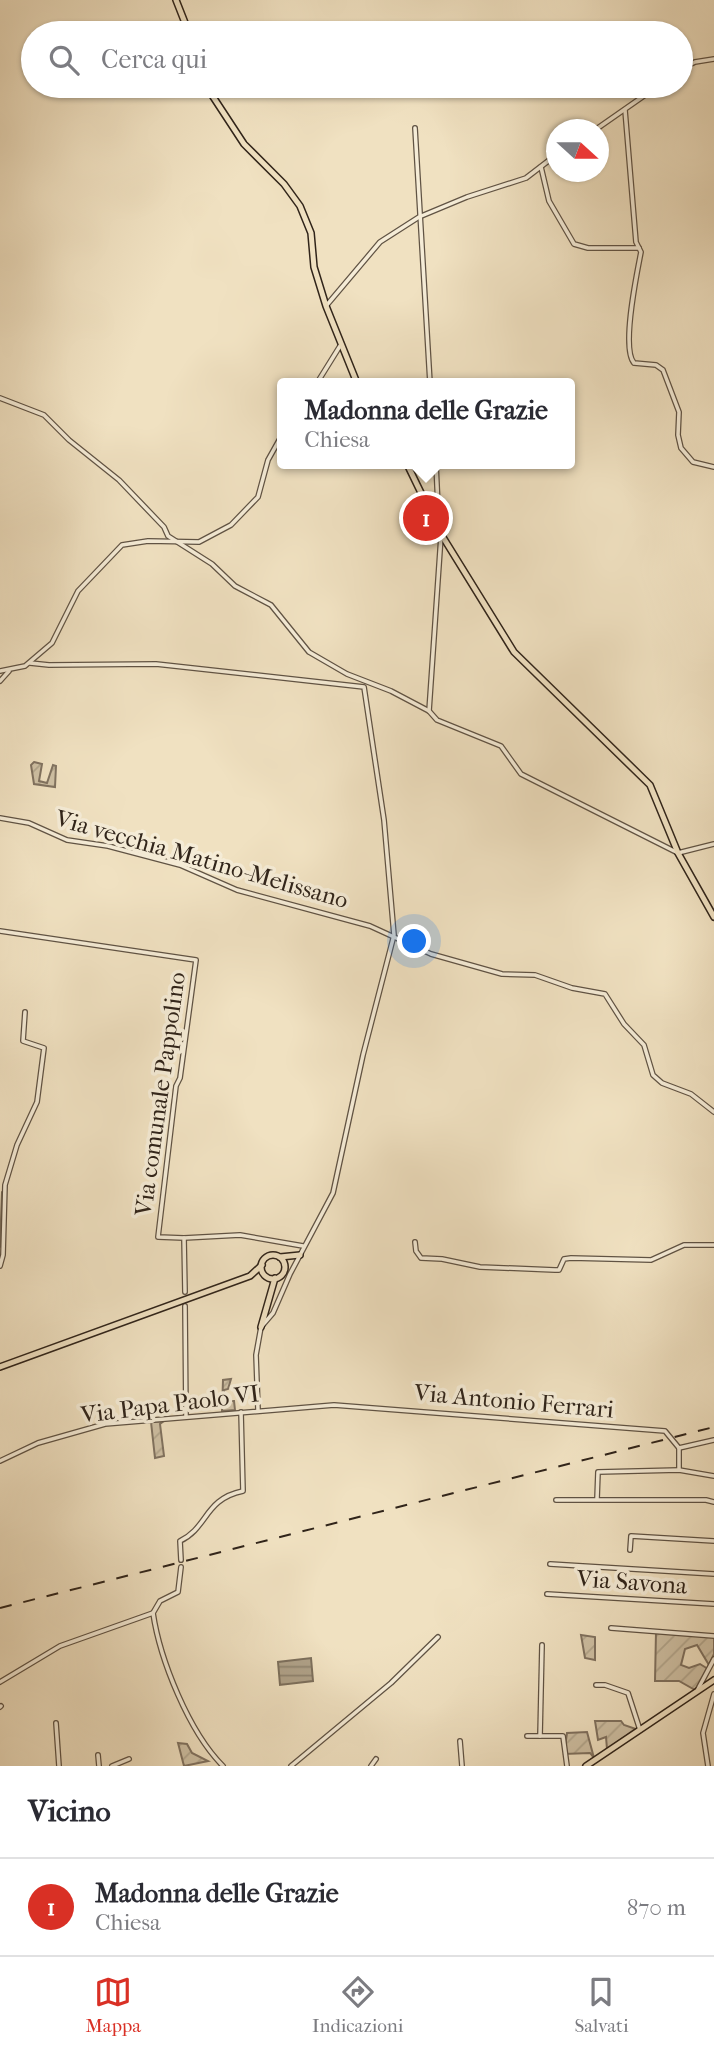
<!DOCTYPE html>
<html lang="it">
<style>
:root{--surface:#fff;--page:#f2f2f3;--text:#2b2b33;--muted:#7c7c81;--line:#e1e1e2;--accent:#d93025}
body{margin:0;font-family:"IM FELL French Canon",serif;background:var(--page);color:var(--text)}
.compass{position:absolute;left:546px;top:119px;width:63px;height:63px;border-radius:50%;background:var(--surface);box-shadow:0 2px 5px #0004;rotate:111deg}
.you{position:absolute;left:415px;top:942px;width:24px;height:24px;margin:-18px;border:5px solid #fff;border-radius:50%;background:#1a73e8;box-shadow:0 0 0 10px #1a73e833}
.badge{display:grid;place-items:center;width:46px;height:46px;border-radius:50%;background:var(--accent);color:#fff;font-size:23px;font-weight:700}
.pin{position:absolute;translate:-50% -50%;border:4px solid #fff;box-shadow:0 2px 7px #0006}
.popup{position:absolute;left:277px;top:378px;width:298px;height:91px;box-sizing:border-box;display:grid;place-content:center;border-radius:7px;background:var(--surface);filter:drop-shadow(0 2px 5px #0005);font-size:23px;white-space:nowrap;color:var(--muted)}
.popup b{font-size:26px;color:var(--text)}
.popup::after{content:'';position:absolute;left:50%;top:100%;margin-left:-14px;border:14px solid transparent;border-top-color:var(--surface)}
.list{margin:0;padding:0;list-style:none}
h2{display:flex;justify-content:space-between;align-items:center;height:91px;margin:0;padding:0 28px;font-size:30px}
h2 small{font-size:23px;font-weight:400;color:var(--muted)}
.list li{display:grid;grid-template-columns:46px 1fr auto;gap:21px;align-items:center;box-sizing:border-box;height:98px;padding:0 28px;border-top:2px solid var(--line)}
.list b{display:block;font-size:26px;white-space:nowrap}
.list p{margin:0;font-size:23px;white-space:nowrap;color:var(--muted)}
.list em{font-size:23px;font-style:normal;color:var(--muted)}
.icon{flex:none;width:38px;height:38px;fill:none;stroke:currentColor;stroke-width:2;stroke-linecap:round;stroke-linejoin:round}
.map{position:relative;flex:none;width:714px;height:1766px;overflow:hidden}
.search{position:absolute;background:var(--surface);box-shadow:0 2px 5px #0004;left:21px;right:21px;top:21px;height:77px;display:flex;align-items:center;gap:18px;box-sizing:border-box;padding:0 24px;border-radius:38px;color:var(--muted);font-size:26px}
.sheet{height:189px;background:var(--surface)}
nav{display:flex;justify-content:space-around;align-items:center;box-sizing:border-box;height:98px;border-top:2px solid var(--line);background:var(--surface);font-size:19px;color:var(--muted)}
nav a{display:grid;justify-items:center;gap:4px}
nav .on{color:var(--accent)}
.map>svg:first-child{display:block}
.garden{fill:url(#garden-furrows);stroke:#807260;stroke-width:2}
.water{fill:url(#water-rules);stroke:#7c6f5c;stroke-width:2}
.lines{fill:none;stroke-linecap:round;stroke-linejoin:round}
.stream{stroke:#7c6f5c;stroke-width:2}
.minor-casing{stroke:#605344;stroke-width:6}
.major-casing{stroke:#30241a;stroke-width:8}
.minor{stroke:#f5ecd7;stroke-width:3.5}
.major{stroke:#f0e1c1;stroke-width:5}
.rail{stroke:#30241a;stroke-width:2;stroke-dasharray:12 12;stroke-linecap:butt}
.labels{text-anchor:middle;stroke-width:7;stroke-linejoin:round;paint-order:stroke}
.street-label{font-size:24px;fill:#30241a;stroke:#f5ecd7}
</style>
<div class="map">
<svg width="714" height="1766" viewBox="0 0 714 1766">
<defs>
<pattern id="garden-furrows" width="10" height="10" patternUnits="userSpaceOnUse" patternTransform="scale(1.75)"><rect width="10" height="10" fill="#cfc1a5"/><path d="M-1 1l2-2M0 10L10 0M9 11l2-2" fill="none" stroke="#b2a68d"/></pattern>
<pattern id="water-rules" width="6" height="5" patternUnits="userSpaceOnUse" patternTransform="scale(1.75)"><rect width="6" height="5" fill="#afa188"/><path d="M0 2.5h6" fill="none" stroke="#8f836e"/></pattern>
</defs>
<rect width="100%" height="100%" fill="#f0e1c1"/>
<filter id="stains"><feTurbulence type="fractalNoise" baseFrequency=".00286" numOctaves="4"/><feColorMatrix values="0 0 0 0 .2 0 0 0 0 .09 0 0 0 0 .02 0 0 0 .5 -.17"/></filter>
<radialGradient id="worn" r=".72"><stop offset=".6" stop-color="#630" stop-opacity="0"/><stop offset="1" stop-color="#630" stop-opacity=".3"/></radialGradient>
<g class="garden">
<path d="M34,762L42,764L39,781L47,783L53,765L56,766L55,787L34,784L31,765Z"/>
<path d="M231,1379L228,1389L224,1390V1401H234L235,1410L222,1411L223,1380Z"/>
<path d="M164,1421L160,1424L164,1456L155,1458L151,1422Z"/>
<path d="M656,1632L714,1637V1654L709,1665L697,1645L685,1649L681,1665L689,1668L700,1664L708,1669L695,1690L679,1681H655Z"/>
<path d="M581,1635L595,1637V1660L585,1658Z"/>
<path d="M595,1721H621L624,1725L636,1729L607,1749L606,1737L598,1740Z"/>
<path d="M587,1732L594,1758L590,1753L564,1754L567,1733Z"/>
<path d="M178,1743L187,1744L192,1753L208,1761L184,1766Z"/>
</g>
<path class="water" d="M311,1658L313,1681L280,1685L278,1662Z"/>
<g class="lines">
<path class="stream" d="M0,1247L2,1192"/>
<g class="minor-casing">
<g id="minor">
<path d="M681,69L695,62L714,59"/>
<path d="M625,110L636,242L641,252C637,273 621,348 634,363L656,365L663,370L679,412L678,435L681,448L693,462L714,467"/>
<path d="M415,128L430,383"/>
<path d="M595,130L658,86"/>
<path d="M541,167L549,201L574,244L588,248H639"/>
<path d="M326,306L380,242L419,217L467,197L526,178L556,155"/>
<path d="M317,383L340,346"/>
<path d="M0,398L44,415L69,440L119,480L164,527L168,536L212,564L235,586L271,605L309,652L347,674L391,691L429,711L437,720L501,746L521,774L678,853L714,844"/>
<path d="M434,518L438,507L436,464"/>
<path d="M30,663L49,665L156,664L364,687L384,820L394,935L363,1055L333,1193L290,1274L273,1313L261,1327L256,1355L258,1410"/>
<path d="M0,671L25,666L52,643L78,591L122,545L148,541L199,542L231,525L258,497L268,460L282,435"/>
<path d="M0,681L9,671"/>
<path d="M429,711L441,536"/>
<path d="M0,818L29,823L67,840L108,846L180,865L237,890L370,926L431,954L502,974L535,975L572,988L605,994L624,1024L644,1045L653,1075L662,1083L691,1094L714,1112"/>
<path d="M0,931L196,960L180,1078L176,1086L158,1237L184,1238L185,1292"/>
<path d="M184,1238L240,1235L303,1246"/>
<path d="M415,1242L416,1251L421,1258L442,1259L480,1267L555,1270H559L564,1259L571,1258L651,1260L684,1245H714"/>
<path d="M0,1266L3,1255L5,1185L17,1145L37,1102L44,1048L23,1041L25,1012"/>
<path d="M185,1306L186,1417"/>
<path d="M679,1448V1470"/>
<path d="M0,1461L38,1443L105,1424L334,1405L665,1431L679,1448L714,1440"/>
<path d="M597,1499L598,1472L679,1470L714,1476"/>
<path d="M556,1500H706L714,1502"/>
<path d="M630,1550L631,1536L714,1541"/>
<path d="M181,1560L180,1541C208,1528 204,1499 243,1491L241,1412"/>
<path d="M550,1564L714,1574"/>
<path d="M181,1567L178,1592L160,1601L153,1613C160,1660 189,1732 223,1766"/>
<path d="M547,1594L714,1604"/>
<path d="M611,1628L714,1636"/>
<path d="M0,1682L60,1646L153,1613"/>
<path d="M596,1685H605L628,1693L640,1730"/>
<path d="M698,1689L714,1659"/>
<path d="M0,1707L1,1706"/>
<path d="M56,1723L59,1766"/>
<path d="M527,1736H563L567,1766"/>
<path d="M540,1736L542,1645"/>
<path d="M460,1741L462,1766"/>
<path d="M98,1755L99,1766"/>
<path d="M112,1766L129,1759"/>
<path d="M291,1766L391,1683L438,1637"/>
<path d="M371,1766L376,1759"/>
<path d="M708,1766L703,1733L714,1694"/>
</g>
</g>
<g class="major-casing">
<g id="major">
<path d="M176,0L189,33"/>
<path d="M206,86L244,144L284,184L300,206L311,233L314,267L326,306L357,383"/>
<path d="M407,464L441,534L514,652L650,785L678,853L714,917"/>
<circle cx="273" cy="1267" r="12"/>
<path d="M280,1257L300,1255"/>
<path d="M261,1327L275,1278"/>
<path d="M0,1367L250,1276L262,1265"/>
<path d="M586,1766L714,1680"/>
</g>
</g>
<use href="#minor" class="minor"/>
<use href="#major" class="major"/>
<path class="rail" d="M0,1608L714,1427"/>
</g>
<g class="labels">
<g class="street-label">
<text transform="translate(202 859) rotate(16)" y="8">Via vecchia Matino-Melissano</text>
<text transform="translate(160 1094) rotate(-82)" y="8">Via comunale Pappolino</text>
<text transform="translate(514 1401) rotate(5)" y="8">Via Antonio Ferrari</text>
<text transform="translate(170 1404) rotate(-7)" y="8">Via Papa Paolo VI</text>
<text transform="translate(632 1582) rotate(4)" y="8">Via Savona</text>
</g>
</g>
<rect width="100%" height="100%" filter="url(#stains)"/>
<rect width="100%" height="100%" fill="url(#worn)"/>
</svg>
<svg class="compass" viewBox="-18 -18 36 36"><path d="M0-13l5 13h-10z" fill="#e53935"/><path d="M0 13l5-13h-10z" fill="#7c7c81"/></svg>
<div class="you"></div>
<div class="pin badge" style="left:426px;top:518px">1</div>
<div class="popup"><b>Madonna delle Grazie</b>Chiesa</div>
<div class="search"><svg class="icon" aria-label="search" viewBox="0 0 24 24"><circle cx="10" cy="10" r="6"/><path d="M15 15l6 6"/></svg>Cerca qui</div>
</div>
<section class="sheet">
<h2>Vicino<small></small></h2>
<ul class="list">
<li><span class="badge">1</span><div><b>Madonna delle Grazie</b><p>Chiesa</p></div><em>870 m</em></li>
</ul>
</section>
<nav>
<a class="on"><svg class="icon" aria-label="map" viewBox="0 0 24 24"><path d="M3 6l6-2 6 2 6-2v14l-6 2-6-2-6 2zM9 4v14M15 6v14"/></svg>Mappa</a>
<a><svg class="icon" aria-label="directions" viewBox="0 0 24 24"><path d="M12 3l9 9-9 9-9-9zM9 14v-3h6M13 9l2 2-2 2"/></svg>Indicazioni</a>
<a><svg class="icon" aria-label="saved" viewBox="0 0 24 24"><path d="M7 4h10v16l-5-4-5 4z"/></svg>Salvati</a>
</nav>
